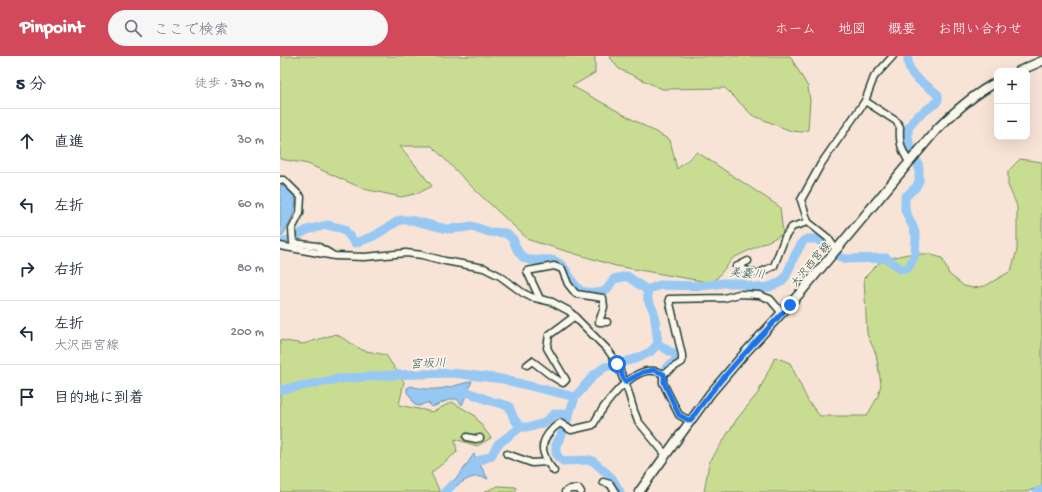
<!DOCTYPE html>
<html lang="ja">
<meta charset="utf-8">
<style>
:root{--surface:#fff;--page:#f6f6f7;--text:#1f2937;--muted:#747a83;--line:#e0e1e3;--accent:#d1495b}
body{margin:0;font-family:"Gochi Hand","Klee One",sans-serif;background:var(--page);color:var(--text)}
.controls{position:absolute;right:12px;top:12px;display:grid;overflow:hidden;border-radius:8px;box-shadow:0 4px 16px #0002}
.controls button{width:36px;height:36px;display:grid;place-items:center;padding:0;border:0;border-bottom:1px solid var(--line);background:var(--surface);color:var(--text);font:20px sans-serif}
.stop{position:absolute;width:12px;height:12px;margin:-9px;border:3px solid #1a73e8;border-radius:50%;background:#fff}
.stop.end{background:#1a73e8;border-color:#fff;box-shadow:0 1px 4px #0008}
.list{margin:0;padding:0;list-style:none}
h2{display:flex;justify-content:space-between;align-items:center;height:52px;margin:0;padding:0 16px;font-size:17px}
h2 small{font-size:13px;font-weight:400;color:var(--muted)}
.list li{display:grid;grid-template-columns:26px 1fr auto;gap:12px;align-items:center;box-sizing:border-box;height:64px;padding:0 16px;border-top:1px solid var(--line)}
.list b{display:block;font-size:15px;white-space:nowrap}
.list p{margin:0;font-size:13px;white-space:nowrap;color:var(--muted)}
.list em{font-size:13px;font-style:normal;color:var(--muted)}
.icon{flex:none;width:22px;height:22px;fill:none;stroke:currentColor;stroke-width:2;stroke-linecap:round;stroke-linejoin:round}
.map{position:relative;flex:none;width:762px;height:436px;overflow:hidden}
header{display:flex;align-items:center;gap:24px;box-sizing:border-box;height:56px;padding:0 20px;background:var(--accent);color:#fff}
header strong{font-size:19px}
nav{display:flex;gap:22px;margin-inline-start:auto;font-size:14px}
.search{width:280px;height:36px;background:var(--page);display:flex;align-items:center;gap:10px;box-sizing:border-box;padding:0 14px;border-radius:22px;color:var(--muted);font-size:15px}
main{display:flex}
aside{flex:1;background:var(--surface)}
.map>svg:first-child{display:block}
.green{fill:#c9dd92;stroke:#748d63}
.water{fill:#97c8f3;stroke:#6790a7}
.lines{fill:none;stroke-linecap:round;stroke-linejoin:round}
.river{stroke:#97c8f3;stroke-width:9}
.minor-casing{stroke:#1f3d34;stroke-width:9}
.major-casing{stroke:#1f3d34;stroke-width:11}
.minor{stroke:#fbf7ec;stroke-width:6}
.major{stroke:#fbf7ec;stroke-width:8}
.route{stroke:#1a73e8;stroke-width:5}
.labels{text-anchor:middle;stroke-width:3;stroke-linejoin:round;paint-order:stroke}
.street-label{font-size:11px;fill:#1f3d34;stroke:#fbf7ec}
.water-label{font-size:12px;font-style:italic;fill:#37595a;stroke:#fbf7ec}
</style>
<header>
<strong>Pinpoint</strong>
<div class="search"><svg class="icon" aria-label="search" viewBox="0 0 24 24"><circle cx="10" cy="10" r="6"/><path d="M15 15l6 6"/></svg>ここで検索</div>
<nav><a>ホーム</a><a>地図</a><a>概要</a><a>お問い合わせ</a></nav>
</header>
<main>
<aside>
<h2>5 分<small>徒歩 · 370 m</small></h2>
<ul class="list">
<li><svg class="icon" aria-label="ahead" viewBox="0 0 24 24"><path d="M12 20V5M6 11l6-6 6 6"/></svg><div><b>直進</b></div><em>30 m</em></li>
<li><svg class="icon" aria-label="left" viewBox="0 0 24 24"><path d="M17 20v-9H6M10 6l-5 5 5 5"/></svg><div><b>左折</b></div><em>60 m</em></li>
<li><svg class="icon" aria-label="right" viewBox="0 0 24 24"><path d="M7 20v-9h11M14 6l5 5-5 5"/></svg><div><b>右折</b></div><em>80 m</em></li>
<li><svg class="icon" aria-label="left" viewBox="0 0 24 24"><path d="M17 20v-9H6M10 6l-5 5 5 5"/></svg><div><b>左折</b><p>大沢西宮線</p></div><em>200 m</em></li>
<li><svg class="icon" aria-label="arrive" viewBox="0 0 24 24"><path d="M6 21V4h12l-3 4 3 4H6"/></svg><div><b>目的地に到着</b></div></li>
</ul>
</aside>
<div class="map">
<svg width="762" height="436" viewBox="0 0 762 436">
<rect width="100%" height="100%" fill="#f8e4d7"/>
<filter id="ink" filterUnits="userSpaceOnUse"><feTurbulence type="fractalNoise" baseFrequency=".025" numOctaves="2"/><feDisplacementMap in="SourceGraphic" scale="8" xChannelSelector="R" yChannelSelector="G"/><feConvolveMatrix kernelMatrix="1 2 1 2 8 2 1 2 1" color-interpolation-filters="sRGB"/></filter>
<g filter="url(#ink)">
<g class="green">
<path d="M0,0H315V17L292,30L390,84L397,113L417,96L500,151L503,178L453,202L433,227L336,210L249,184L196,135L152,90H120L152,130L139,137L121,141L84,133L28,108L0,103Z"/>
<path d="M329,0H510L528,31L530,44L528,74L522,76L511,75L472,59L445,32L382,33L339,13Z"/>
<path d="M740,103L762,106V430L746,436H424L429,407L457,363L478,337L495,301L510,307L528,345L540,360H587L598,340L601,328L596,298L587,278L584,222L602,204L628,198H649L662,202L669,218L684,230L693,232L705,230L731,215L737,194V150L728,129V115Z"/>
<path d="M56,278L82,294L106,299L124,326L119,349L153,356L172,346L194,359L211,382L197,390L175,383L177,396L151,417L160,436H0V284L23,288Z"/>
<path d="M218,430L236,431V436H204Z"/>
</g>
<g class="water">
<path d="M2,129C22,137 16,154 8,169C6,173 4,178 0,182V131Z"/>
<path d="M192,325L182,349L177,343C168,342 160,349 151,351L149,347H146L139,350L135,349L130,340L127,336V332L131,330C154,337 170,331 192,325Z"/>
<path d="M194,398L208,423C195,417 185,424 175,431L172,429L173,425C181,419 187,407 194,398Z"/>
</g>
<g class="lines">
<g class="river">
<path d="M0,187L5,186L27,174L47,169L64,173L75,187L94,180L120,164H131L167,173L181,172L192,170L209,176L225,177L233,183C243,219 263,196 279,207C289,213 290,227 300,234C304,237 315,236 321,237L327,233L334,223L347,220L367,234"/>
<path d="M378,288L397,300V304L386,312"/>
<path d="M0,334L58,323L110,319L173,317L222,323L295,341"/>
<path d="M187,336L211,345L229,350L234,363L241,371"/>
<path d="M198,405L211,400L218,388L241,371H251L264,367L274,358H289"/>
<path d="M165,436L172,429"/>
<path d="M340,436L332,422L313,405L310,404L283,405L279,402L276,397V389L283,376L295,341L314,319L325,311L355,303L370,296L378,288L374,256L368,244L367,234L380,229L421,230L444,227H459L476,232L489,231L501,226L506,220L514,201L523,185L527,183H536L544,188L554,198L565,203L606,202L621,213H626L629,211L635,199L636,180L633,171L625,154V141L636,131L639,125V113L638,107L633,102L628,81V73L635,62L656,47L658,44V39C644,25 626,22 628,0"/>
<path d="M757,436L762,434"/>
</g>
<g class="minor-casing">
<g id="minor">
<path d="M585,45L616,65L620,71C619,86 621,93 629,106"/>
<path d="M0,124H4L21,141L20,157L12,173L13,187L37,190L51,198"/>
<path d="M0,190L55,200L85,201L126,197L142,199L165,205L204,212L220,220L243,237L251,241L272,246L289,255L328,294L337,307L348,335L354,355L358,365L386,399"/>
<path d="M556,194L548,182L528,166L521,144L541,108L585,45L594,21L613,0"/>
<path d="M468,205L456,211L477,218L494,210L505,181L512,171L528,166"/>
<path d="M260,243L247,215L274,210L282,213L288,228L296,238L323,242L324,251L319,266H327"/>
<path d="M247,309L252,305L273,321L283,327L286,324L267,292L269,279L295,260"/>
<path d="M383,318L402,306V299L389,243L444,242L459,238L479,239L490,243L502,257"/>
<path d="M187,381L196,383L200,382"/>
<path d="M227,398L252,407L267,406C266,402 263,397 263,393C262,383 272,372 280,367L291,374L313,369C322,351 351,311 374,315C377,315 381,317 383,318V327L399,359L410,365"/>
<path d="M267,406L274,415"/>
<path d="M323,426L330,428L335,436"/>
<path d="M285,436L290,433H299L301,436"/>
</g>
</g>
<g class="major-casing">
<g id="major">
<path d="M739,15L762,5"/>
<path d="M359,436L430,338L464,298L521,236L657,73C675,55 694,38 717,26"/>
</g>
</g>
<use href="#minor" class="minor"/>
<use href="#major" class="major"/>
</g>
</g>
<g class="lines" filter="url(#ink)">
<path class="route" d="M337,308L345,326L363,316L374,314L384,318V327L399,359L410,365C439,323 475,286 510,249"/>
</g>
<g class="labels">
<g class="street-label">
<text transform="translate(530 208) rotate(-50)" y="4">大沢西宮線</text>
</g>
<g class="water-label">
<text transform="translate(467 217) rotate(5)" y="4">美嚢川</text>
<text transform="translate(148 307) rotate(-3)" y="4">宮坂川</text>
</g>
</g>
</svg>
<div class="controls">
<button>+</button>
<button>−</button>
</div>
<div class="stop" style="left:337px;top:308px"></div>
<div class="stop end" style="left:510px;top:249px"></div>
</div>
</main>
